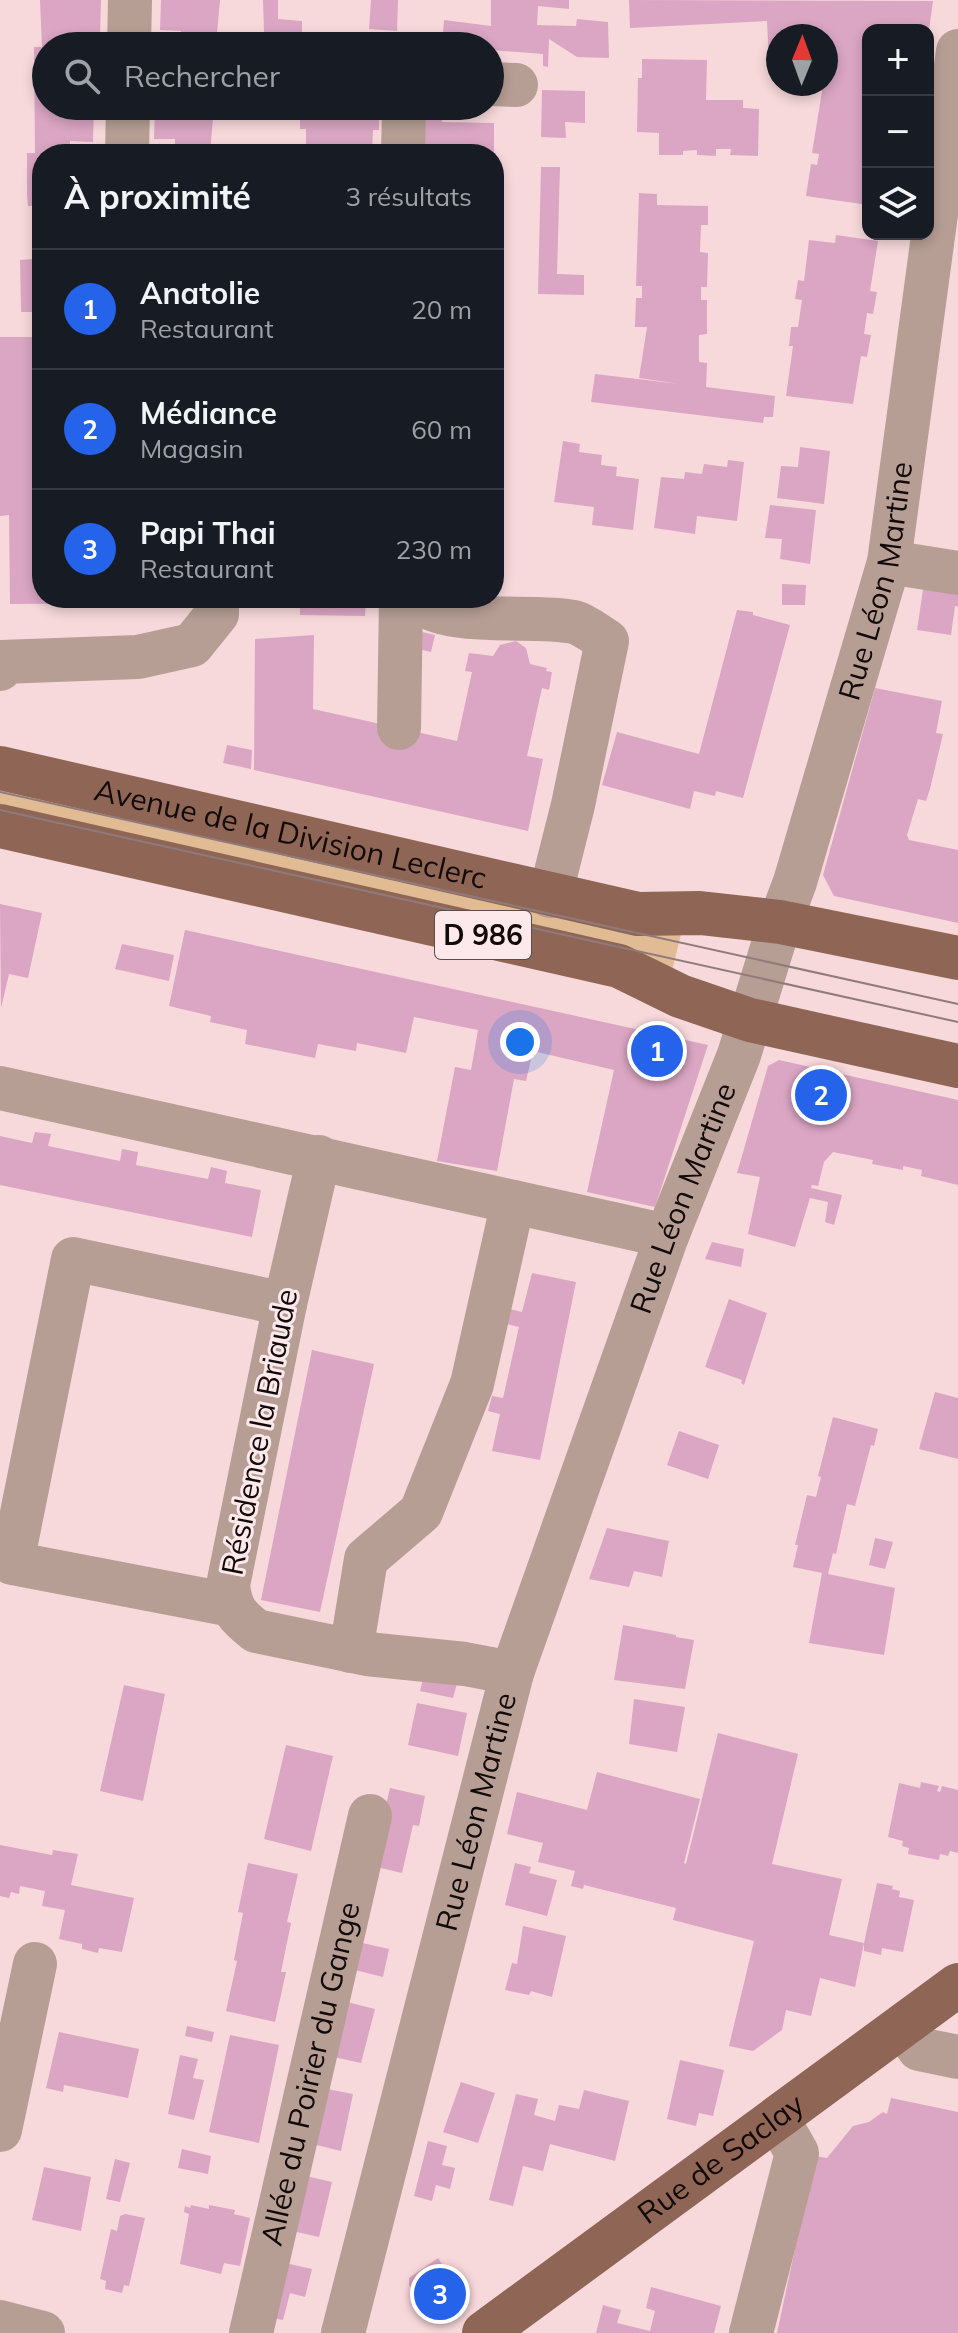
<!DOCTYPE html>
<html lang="fr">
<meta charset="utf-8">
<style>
:root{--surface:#171b24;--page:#242831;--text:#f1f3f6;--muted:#9ea1a6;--line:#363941;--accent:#2563eb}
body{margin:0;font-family:Mulish,sans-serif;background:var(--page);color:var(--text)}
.controls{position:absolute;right:24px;top:24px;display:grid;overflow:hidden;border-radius:16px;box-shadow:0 4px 12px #0003}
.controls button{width:72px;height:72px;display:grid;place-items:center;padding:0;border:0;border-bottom:2px solid var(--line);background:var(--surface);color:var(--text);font:40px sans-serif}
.compass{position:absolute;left:766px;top:24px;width:72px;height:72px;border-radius:50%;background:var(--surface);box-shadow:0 4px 12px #0003;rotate:1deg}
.you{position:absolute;left:520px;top:1042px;width:28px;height:28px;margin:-20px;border:6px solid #fff;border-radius:50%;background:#1a73e8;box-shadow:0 0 0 12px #1a73e833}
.badge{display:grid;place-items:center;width:52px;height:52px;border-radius:50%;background:var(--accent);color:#fff;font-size:26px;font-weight:700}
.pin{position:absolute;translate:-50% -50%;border:4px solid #fff;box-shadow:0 2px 8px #0006}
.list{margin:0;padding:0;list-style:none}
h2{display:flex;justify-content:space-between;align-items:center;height:104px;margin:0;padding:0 32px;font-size:34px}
h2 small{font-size:26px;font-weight:400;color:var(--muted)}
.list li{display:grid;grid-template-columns:52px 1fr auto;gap:24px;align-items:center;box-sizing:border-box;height:120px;padding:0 32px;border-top:2px solid var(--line)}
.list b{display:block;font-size:30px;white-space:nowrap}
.list p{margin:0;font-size:26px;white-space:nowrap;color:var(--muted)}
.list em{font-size:26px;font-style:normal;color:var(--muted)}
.icon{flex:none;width:44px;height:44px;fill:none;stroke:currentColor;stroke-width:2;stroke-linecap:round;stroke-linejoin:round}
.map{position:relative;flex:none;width:958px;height:2333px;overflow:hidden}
.search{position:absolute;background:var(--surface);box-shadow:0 4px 12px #0003;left:32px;top:32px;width:472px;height:88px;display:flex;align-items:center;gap:20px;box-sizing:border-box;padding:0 28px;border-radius:44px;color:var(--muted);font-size:30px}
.panel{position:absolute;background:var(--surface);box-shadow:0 4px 12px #0003;left:32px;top:144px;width:472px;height:464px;border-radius:32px}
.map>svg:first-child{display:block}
.green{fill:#e0bb94}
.building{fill:#daa6c3}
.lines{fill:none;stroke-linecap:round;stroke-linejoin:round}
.minor{stroke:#b69e95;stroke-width:44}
.major{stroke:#8f6555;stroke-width:44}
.tram{stroke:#907b7c;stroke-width:2}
.labels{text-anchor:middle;stroke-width:6;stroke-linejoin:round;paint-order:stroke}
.shield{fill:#fde9eb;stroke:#584c4d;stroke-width:2}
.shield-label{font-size:28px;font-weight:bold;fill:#120909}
.street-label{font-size:30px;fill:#120909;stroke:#fde9eb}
</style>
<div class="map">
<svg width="958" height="2333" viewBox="0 0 958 2333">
<rect width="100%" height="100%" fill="#f8d9db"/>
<path class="green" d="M0,783L684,922L670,979L0,820Z"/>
<g class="building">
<path d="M40,0H101L100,35L77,34V46H46V106H94L93,142L70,141V154H42V312H21L20,260L33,259L32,206H28L27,194V153H35L34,47H42Z"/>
<path d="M161,0H220L216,44L181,42V31L160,30Z"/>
<path d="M263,0H278V19L302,21V36L264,33Z"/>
<path d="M371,0H398L397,31L369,29Z"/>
<path d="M491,0H569V9L538,6L537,25L576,26L577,19L608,22L609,58L577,57L549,39L548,67L543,66V54L490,50V46H442L444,20L491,26Z"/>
<path d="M629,0L933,1L929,30H868V205L806,196L811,164L817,165L819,154L812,153L823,85L826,84V36H778V63L769,62L767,21L630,28Z"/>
<path d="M642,59L707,60L706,100H743V108L759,109L758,156L730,155L731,149H716V156L697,155V150L683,151V155H659V133L637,132L638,78H642Z"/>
<path d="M542,90L585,91V123L565,122L566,138L541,137Z"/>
<path d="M155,106H214L210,154H175V139H154Z"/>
<path d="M300,106H379V130H373L372,154H299V148H306V129H300Z"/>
<path d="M422,115L442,116V122L494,123V154L421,153Z"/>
<path d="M541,167H560L557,274L584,275V295L538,294Z"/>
<path d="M639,193L657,194V205L708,206V225H701L700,252L708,253L707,287H701V300H707V334L699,335V362L707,363L706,387L775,396L773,417H764L763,423L591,402L595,374L680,384L639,378L647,327H635L636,298H642V286H636Z"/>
<path d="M494,196H500L499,256H494Z"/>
<path d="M836,235L878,241L870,291L877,292L873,314L867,313L864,334L871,335L867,357L861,356L853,404L786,396L793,346H789L791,327H798L802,300L795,299L798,280L804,281L809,240L835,243Z"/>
<path d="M0,337H42V598H191V603L10,604L9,515L0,516Z"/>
<path d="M563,441L580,444L579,452L602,455L601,465L617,467L616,476L639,479L633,530L592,525L594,507L554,502Z"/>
<path d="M800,447L830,451L824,504L777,498L781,466L798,467Z"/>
<path d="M728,460L744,462L737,521L697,516L695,534L654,528L661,477L684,479L685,472L702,474L704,464L727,467Z"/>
<path d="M770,505L816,510L810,564L780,559L782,539L765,538Z"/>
<path d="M924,583L958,589V607L955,606L951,635L917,630Z"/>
<path d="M782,584L806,585L805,605H782Z"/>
<path d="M293,598H366L365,616L300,615V602H293Z"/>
<path d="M737,610L753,612V615L790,625L743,798L716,791L715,796L694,791L690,809L602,785L617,732L699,754Z"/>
<path d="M418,631L435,635L431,652L414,648Z"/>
<path d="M314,635L313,709L457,741L472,672L465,671L469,653L493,656L500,645L516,641L526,648L530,664L547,668L546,671L552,672L549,690L542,688L527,756L543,759L528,831L254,770L255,639Z"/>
<path d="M875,688L942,701L936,733L943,734L930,789L926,801L918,799L907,835L909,840L958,850V923L834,896L823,875Z"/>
<path d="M227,745L252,750L251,769L223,763Z"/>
<path d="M0,904L42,913L28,978L9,974L1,1008Z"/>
<path d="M185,930L708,1045L655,1207L587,1192L614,1070L533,1051L526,1081L514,1079L497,1171L437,1161L455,1067L471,1070L478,1030L414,1017L406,1053L357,1043L356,1051L318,1044L315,1058L245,1044L247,1030L210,1022L211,1016L169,1006Z"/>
<path d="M122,944L174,955L169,981L115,969Z"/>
<path d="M779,1060L958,1100V1185L921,1176L922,1170L903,1166V1170L872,1164L873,1160L833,1152L824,1162L818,1186L812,1185L811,1188L842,1195L834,1225L825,1222L828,1202L810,1198L795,1247L748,1234L760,1177L737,1173L768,1066Z"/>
<path d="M35,1132L51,1134L48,1146L120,1161L122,1149L138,1152L136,1165L208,1179L211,1167L227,1171L225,1183L261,1190L252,1237L0,1185V1136L32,1143Z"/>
<path d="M712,1242L744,1249L741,1267L705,1259Z"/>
<path d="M532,1273L576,1282L540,1460L492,1451L500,1414L488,1411L492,1396L503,1398L519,1327L507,1324L510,1309L522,1312Z"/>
<path d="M729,1299L767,1313L744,1385L741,1383L742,1380L705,1367Z"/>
<path d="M312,1350L374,1364L320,1612L261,1600Z"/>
<path d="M935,1392L958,1398V1459L919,1449Z"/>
<path d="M833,1417L878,1429L874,1446L871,1445L855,1506L847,1504L836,1554L833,1553L828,1574L895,1588L884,1655L809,1643L822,1573L793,1567L798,1545H795L807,1495L816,1497L821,1477L818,1476Z"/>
<path d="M679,1431L719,1445L708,1479L667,1465Z"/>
<path d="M607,1528L669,1541L662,1577L634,1571L629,1587L589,1579Z"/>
<path d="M875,1538L893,1542L885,1569L869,1565Z"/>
<path d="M623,1625L676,1635V1637L694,1640L685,1689L614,1680Z"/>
<path d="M423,1679L458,1680L453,1698L420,1691Z"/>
<path d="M124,1685L165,1694L143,1801L100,1791Z"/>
<path d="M634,1699L685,1707L677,1752L629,1744Z"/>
<path d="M417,1703L467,1713L458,1756L408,1745Z"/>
<path d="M718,1733L798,1754L772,1864L842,1879L829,1935L864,1943L877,1883L893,1886L892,1889L900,1891L899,1897L914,1900L903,1952L882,1948L881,1955L864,1951V1943L855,1987L820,1978L811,2016L786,2010L782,2030L753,2051L729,2046L754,1941L673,1920L676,1908L584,1885L583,1889L571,1886L575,1871L538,1862L543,1843L507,1834L517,1792L587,1810L597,1772L700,1799L684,1863L686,1864Z"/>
<path d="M286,1745L333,1756L311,1851L264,1839Z"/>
<path d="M921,1782L939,1786L937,1791L940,1792L942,1786L958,1790V1853L950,1851L948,1856L940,1854L939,1860L908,1854L909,1848L902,1846L903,1841L888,1837L899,1783L920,1788Z"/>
<path d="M390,1788L425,1796L419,1826L413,1825L402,1873L372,1866Z"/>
<path d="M0,1845L52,1855L53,1850L78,1854L71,1885L134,1898L122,1952L99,1948L98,1953L82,1949V1944L59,1939L65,1910L42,1906L45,1891L20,1886L19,1894L11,1892L9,1898L0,1896Z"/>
<path d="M248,1863L298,1874L287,1922L291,1923L281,1972H286L275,2022L226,2011L237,1961L234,1960L243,1913L238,1912Z"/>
<path d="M515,1863L531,1867L529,1873L557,1880L547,1916L505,1905Z"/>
<path d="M523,1926L566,1936L552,1997L531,1991L529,1995L505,1990L512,1963L517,1964Z"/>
<path d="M358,1942L389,1949L383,1977L351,1969Z"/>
<path d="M343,2001L375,2009L361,2063L329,2056Z"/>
<path d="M187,2026L214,2032L212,2042L185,2036Z"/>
<path d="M59,2032L139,2049L128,2098L64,2085L63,2092L46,2088Z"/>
<path d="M230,2035L279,2045L259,2143L209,2132Z"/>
<path d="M180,2055L198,2059L193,2078L204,2080L194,2120L168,2114Z"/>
<path d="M680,2060L724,2070L713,2116L699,2113L696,2126L667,2119Z"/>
<path d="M461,2082L495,2093L478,2143L443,2132Z"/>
<path d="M322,2088L353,2094L341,2151L308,2143Z"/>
<path d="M584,2090L629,2101L615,2161L550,2144L543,2171L523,2166L513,2206L489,2200L516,2094L538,2099L534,2115L555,2121L559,2105L579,2109Z"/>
<path d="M891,2098L958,2112V2333H777L815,2156L827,2158L853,2126L869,2122L883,2112L887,2114Z"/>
<path d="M428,2141L447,2146L442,2165L455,2168L450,2189L436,2185L432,2201L414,2196Z"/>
<path d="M182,2149L211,2156L208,2174L178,2168Z"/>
<path d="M115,2159L130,2163L120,2202L106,2199Z"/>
<path d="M44,2167L91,2177L81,2231L32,2220Z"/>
<path d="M302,2175L332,2182L319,2237L288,2230Z"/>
<path d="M191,2205L209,2209V2205L235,2210L234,2214L250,2218L240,2266L224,2263L221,2274L180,2264L189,2214L184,2212L185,2206L190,2208Z"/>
<path d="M125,2214L145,2218L129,2286L124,2285L122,2293L105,2289L106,2281L100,2279L111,2229L117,2231L120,2216Z"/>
<path d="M438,2258L449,2275L454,2271L457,2276L461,2273L467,2283L463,2303L436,2323L409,2285V2278Z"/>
<path d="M281,2262L312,2269L305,2297L290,2293L283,2320L268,2317Z"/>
<path d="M651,2287L721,2306L714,2333H596L603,2305L621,2310L617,2323L650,2331L655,2311L646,2308Z"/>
</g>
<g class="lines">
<g class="minor">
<path d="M129,46L130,0"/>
<path d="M490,84L516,85"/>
<path d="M127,154L128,106"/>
<path d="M403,154L404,106"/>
<path d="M889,562L958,573"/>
<path d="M414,598C446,629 531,613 574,622C585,625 597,635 607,641L573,805L550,896"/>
<path d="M0,669L1,662L138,657L192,645L217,614V598"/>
<path d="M399,728L401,598"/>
<path d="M0,1088L667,1236"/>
<path d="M319,1157L285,1304L228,1585C231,1610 237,1616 256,1631L367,1654L465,1664L512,1673"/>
<path d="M231,1605L12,1563L73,1259L285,1304"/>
<path d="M351,1651L366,1559L421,1512L472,1384L513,1202"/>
<path d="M903,2026L919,2049L958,2057"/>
<path d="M0,2130L35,1964"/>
<path d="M0,2322L43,2333"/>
<path id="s1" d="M251,2333L370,1816"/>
<path id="s2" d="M343,2333L512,1673L667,1236L739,1055L780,922L795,882L889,562L958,51"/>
<path d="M751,2333L797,2153L777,2118"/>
</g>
<g class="major">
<path id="s3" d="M0,768L638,914L700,913L780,922L958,958"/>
<path d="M0,826L619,966L680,996L750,1020L958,1066"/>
<path id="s4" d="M484,2333L958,1985"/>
</g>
<g class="tram">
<path d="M0,792L958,1004"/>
<path d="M0,810L958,1022"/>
</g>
</g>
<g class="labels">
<rect class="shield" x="435" y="911" width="96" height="48" rx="6"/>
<g class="shield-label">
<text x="483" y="945">D 986</text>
</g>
<g class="street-label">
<text dy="10" stroke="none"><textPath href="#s2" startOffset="1834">Rue Léon Martine</textPath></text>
<text dy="10" stroke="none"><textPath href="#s3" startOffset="298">Avenue de la Division Leclerc</textPath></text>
<text dy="10" stroke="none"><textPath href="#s2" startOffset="1186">Rue Léon Martine</textPath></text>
<text transform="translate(260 1432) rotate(-79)" y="10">Résidence la Briaude</text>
<text dy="10" stroke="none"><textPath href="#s2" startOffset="538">Rue Léon Martine</textPath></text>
<text dy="10" stroke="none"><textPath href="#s1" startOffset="266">Allée du Poirier du Gange</textPath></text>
<text dy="10" stroke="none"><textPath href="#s4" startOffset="294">Rue de Saclay</textPath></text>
</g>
</g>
</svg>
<div class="controls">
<button>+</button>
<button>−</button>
<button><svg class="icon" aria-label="layers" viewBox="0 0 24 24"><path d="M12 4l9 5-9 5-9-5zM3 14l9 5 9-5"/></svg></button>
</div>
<svg class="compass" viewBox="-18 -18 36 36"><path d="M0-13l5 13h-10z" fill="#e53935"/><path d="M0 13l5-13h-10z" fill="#9ea1a6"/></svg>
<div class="you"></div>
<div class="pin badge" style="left:657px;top:1051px">1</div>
<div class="pin badge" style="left:821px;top:1095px">2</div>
<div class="pin badge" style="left:440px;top:2294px">3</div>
<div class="search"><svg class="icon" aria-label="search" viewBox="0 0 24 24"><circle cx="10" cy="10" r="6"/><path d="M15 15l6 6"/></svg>Rechercher</div>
<section class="panel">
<h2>À proximité<small>3 résultats</small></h2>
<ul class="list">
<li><span class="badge">1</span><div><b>Anatolie</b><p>Restaurant</p></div><em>20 m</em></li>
<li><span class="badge">2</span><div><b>Médiance</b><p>Magasin</p></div><em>60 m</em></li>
<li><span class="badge">3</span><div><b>Papi Thai</b><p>Restaurant</p></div><em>230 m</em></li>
</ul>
</section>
</div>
